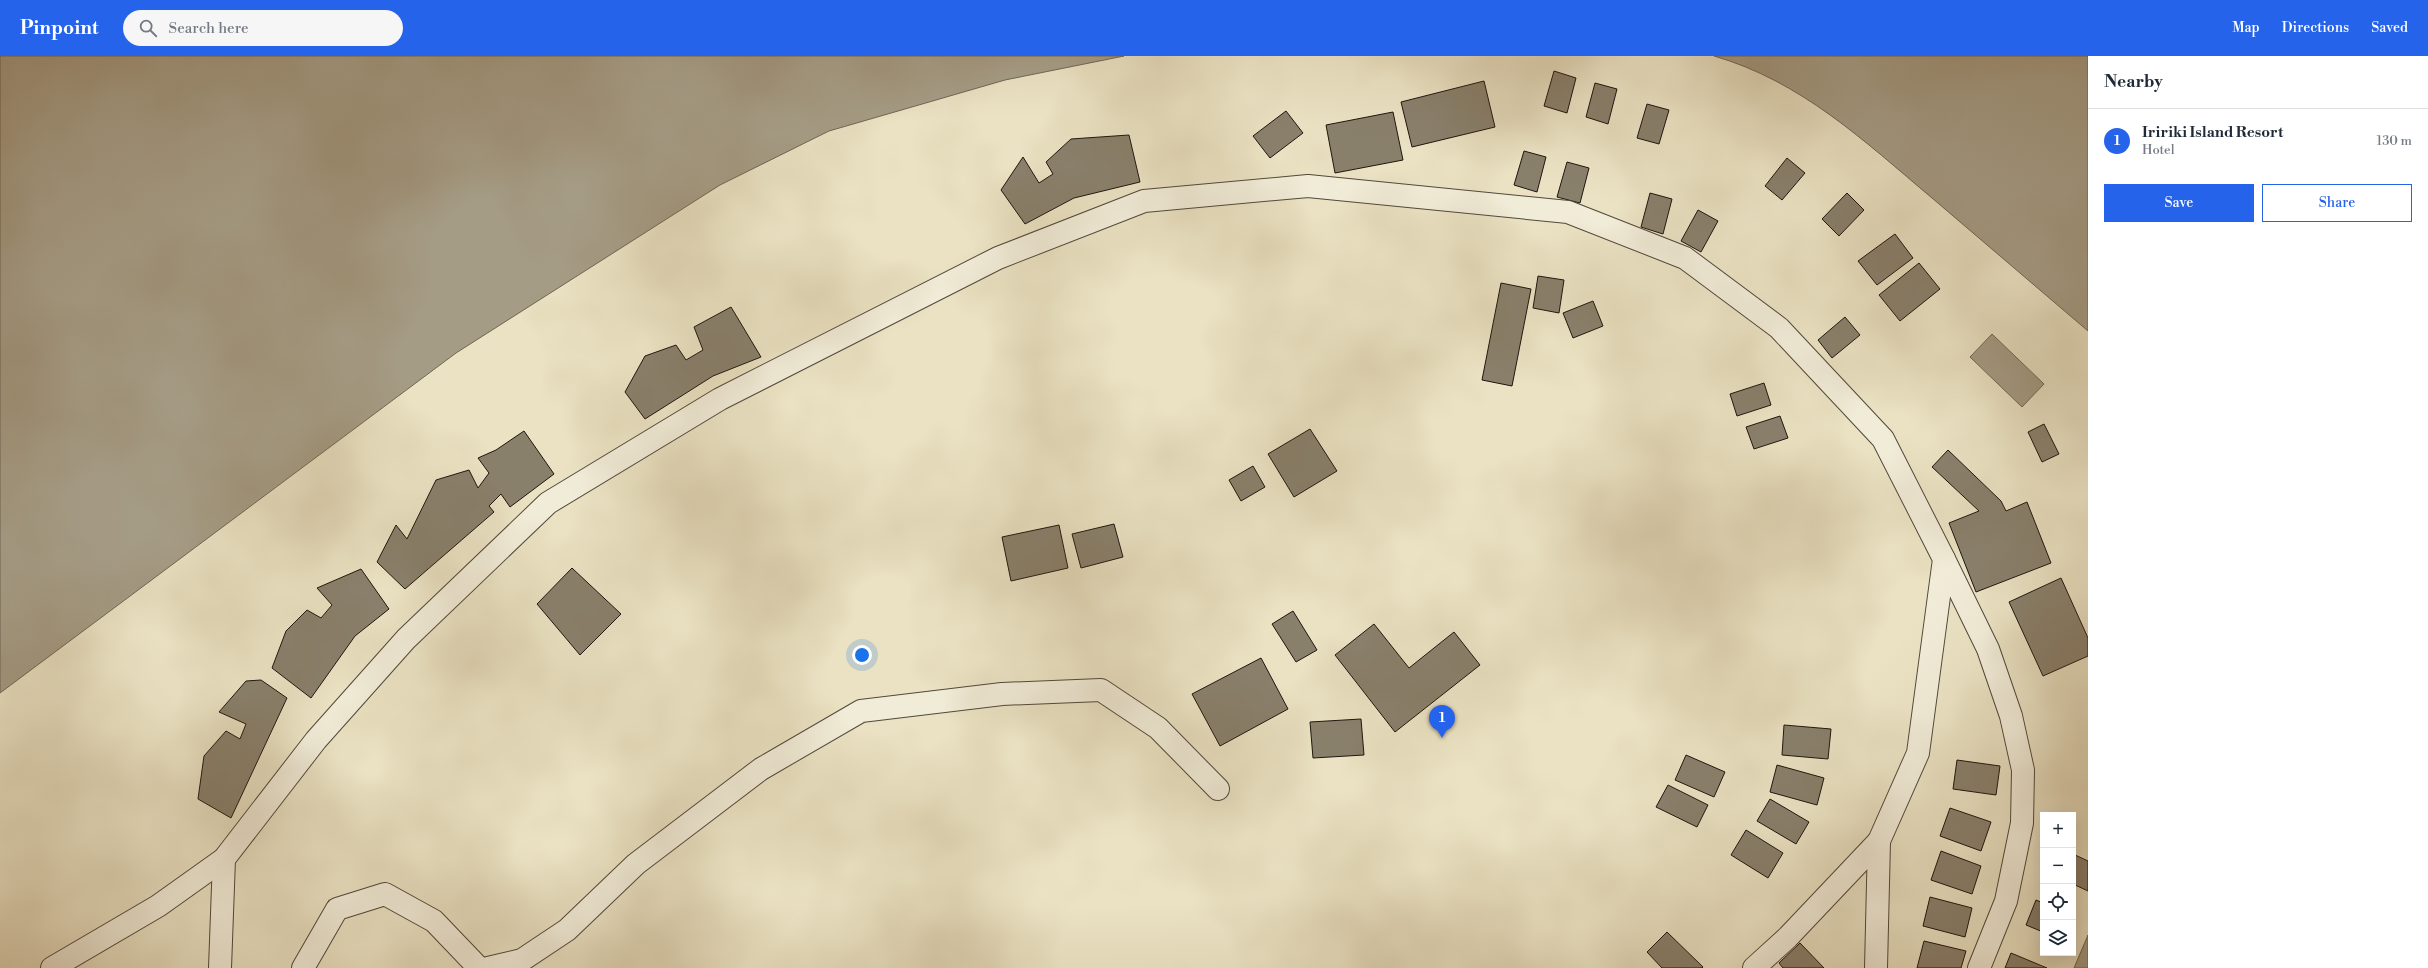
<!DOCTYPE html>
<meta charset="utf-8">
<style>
:root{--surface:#fff;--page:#f6f6f7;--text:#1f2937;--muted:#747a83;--line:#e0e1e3;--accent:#2563eb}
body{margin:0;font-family:"Libre Bodoni",serif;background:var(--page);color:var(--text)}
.controls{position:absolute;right:12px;bottom:12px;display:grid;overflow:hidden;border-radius:0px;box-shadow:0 4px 16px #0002}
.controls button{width:36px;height:36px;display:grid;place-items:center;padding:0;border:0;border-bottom:1px solid var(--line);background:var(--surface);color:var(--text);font:20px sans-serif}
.you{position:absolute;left:862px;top:599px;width:14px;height:14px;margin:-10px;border:3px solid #fff;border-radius:50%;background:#1a73e8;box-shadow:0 0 0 6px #1a73e833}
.badge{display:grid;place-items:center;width:26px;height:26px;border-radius:50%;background:var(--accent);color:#fff;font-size:13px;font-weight:700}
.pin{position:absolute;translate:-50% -33px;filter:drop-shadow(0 1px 2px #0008)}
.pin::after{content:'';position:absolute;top:21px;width:14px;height:12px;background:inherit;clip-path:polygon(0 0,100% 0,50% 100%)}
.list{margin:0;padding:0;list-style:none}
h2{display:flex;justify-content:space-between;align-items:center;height:52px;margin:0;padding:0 16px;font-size:17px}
h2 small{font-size:13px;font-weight:400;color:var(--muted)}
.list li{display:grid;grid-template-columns:26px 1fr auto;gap:12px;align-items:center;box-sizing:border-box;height:64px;padding:0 16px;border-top:1px solid var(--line)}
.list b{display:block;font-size:15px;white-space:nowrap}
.list p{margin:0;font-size:13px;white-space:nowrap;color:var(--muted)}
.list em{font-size:13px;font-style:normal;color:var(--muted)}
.actions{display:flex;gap:8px;padding:12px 16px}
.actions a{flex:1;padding:9px 0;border:1px solid var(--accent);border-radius:0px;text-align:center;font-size:14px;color:var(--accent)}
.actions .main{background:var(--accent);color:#fff}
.icon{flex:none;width:22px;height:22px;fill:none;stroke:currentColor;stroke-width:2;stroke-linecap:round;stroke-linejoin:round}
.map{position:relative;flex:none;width:2088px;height:912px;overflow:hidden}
header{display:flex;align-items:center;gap:24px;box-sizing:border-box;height:56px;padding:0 20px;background:var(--accent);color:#fff}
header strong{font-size:19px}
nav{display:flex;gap:22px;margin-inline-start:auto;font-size:14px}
.search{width:280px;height:36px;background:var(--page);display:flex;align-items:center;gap:10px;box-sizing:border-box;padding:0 14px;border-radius:22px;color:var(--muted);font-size:15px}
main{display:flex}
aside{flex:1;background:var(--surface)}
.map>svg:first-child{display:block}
.water{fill:#a59c85;stroke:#6f6655}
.building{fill:#89806c;stroke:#1f150e}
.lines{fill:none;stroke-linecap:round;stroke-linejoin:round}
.minor-casing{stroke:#52483b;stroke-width:24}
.minor{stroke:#f1ecd8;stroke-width:22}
</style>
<header>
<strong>Pinpoint</strong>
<div class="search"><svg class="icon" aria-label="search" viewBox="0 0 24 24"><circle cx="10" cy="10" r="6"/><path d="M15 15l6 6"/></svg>Search here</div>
<nav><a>Map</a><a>Directions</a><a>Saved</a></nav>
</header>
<main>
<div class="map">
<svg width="2088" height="912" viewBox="0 0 2088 912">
<rect width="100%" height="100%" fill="#eae2c3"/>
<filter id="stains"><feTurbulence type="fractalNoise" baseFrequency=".005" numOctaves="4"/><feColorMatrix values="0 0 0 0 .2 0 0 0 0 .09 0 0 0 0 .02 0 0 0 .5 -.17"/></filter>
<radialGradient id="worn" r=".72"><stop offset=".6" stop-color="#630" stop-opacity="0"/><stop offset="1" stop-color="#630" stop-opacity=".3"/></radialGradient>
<g class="water">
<path d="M0,0H1124L1005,24L829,75L720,129L456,297L0,637Z"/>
<path d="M1714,0H2088V275C2036,231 1984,186 1932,142C1864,85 1801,25 1714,0Z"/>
<path d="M1992,278L2044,328L2022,351L1970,301Z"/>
<path d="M2088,879V912H2074Z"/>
</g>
<g class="building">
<path d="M1554,15L1576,22L1567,57L1544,50Z"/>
<path d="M1484,25L1495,71L1412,91L1401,46Z"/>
<path d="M1595,27L1617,33L1608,68L1586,61Z"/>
<path d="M1647,48L1669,54L1659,88L1637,82Z"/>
<path d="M1286,55L1303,77L1270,102L1253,80Z"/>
<path d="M1393,56L1403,104L1335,117L1326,69Z"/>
<path d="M1129,79L1140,126L1074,142L1025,168L1001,134L1023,101L1039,127L1053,118L1046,106L1071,83Z"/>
<path d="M1524,95L1546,101L1537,136L1514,129Z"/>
<path d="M1787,102L1805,117L1782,144L1765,130Z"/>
<path d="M1567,106L1589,112L1580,147L1557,141Z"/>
<path d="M1650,137L1672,143L1663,178L1641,171Z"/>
<path d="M1847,137L1864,154L1839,180L1822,163Z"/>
<path d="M1698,154L1718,165L1701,196L1681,185Z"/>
<path d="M1895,178L1913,202L1877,229L1858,205Z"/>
<path d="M1919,207L1940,233L1900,265L1879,239Z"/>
<path d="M1538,220L1564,224L1559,257L1533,252Z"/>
<path d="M1501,227L1531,233L1512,330L1482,324Z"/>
<path d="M1593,245L1603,270L1573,282L1563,257Z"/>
<path d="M731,251L761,301L713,320L645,363L625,336L645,300L676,289L686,304L703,294L694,271Z"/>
<path d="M1845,261L1860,279L1832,302L1818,284Z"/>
<path d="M1764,327L1771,349L1737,360L1730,338Z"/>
<path d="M1780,360L1788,382L1754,393L1746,371Z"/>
<path d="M2044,368L2059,398L2042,406L2028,376Z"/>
<path d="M1310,373L1337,415L1294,441L1268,398Z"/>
<path d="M524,375L554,418L510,451L501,438L489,450L494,456L405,533L377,506L396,469L407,483L436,424L469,414L478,432L489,417L478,402L496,394Z"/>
<path d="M1948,394L2001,445L2006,455L2027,446L2051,507L1976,536L1949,467L1979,455L1932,411Z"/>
<path d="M1253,410L1265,431L1241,445L1229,424Z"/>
<path d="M1114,468L1123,501L1081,512L1072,478Z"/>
<path d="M1059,469L1068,512L1011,525L1002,481Z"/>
<path d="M572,512L621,558L580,599L537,548Z"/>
<path d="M361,513L389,553L355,580L311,642L272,612L286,575L307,554L321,562L332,549L317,532Z"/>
<path d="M2061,522L2088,582V600L2043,620L2009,546Z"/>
<path d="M1293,555L1317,594L1296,606L1272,568Z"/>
<path d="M1374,568L1409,612L1454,576L1480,609L1395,676L1335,599Z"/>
<path d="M1261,602L1288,653L1220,690L1192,638Z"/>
<path d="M261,624L287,642L231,762L198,743L204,700L226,675L240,683L246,668L219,656L246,625Z"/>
<path d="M1361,663L1364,699L1313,702L1310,666Z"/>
<path d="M1784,669L1831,673L1828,703L1782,699Z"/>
<path d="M1686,699L1725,716L1714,741L1675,724Z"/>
<path d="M1957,704L2000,710L1996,739L1953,733Z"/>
<path d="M1777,709L1824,722L1817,749L1770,736Z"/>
<path d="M1668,729L1708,749L1697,771L1656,751Z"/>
<path d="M1770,743L1809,766L1796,788L1757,765Z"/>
<path d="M1950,752L1991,766L1981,795L1940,780Z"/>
<path d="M1746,774L1783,797L1768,822L1731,799Z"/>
<path d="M1941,795L1981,810L1972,838L1931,824Z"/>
<path d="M2073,798L2088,805V835L2073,828Z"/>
<path d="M1930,841L1972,852L1965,881L1923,870Z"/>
<path d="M2036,844L2043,847V876L2026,869Z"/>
<path d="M1667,876L1703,911L1702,912H1662L1647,896Z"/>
<path d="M1924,885L1966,895L1961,912H1917Z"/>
<path d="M1800,887L1824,912H1783L1779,907Z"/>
<path d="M2011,897L2047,912H2005Z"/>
</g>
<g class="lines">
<g class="minor-casing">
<g id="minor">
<path d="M1944,503L1988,593L2011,660L2023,714L2022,767L2006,845L1979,912"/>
<path d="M52,912L158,850L224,803L316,684L406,583L548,447L720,343L998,202L1144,145L1308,130L1568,156L1685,202L1779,272L1883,383L1944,503L1918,697L1879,785L1788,881L1754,912"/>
<path d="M220,912L224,803"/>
<path d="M303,912L337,853L385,838L434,865L479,912"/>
<path d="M488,912L522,904L567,874L636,808L761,713L861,655L1002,638L1101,634L1158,672L1218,733"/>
<path d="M1876,912L1879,785"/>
</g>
</g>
<use href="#minor" class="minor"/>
</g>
<rect width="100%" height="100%" filter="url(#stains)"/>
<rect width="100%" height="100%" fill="url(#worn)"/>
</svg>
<div class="controls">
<button>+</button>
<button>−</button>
<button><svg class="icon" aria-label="locate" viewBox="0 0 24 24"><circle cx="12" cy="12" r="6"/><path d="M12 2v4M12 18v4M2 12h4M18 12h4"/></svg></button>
<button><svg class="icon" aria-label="layers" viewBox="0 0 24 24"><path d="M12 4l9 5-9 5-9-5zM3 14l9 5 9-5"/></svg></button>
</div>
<div class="you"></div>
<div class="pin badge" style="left:1442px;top:682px">1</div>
</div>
<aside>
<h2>Nearby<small></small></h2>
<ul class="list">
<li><span class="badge">1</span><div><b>Iririki Island Resort</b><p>Hotel</p></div><em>130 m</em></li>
</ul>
<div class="actions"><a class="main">Save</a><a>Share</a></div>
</aside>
</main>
